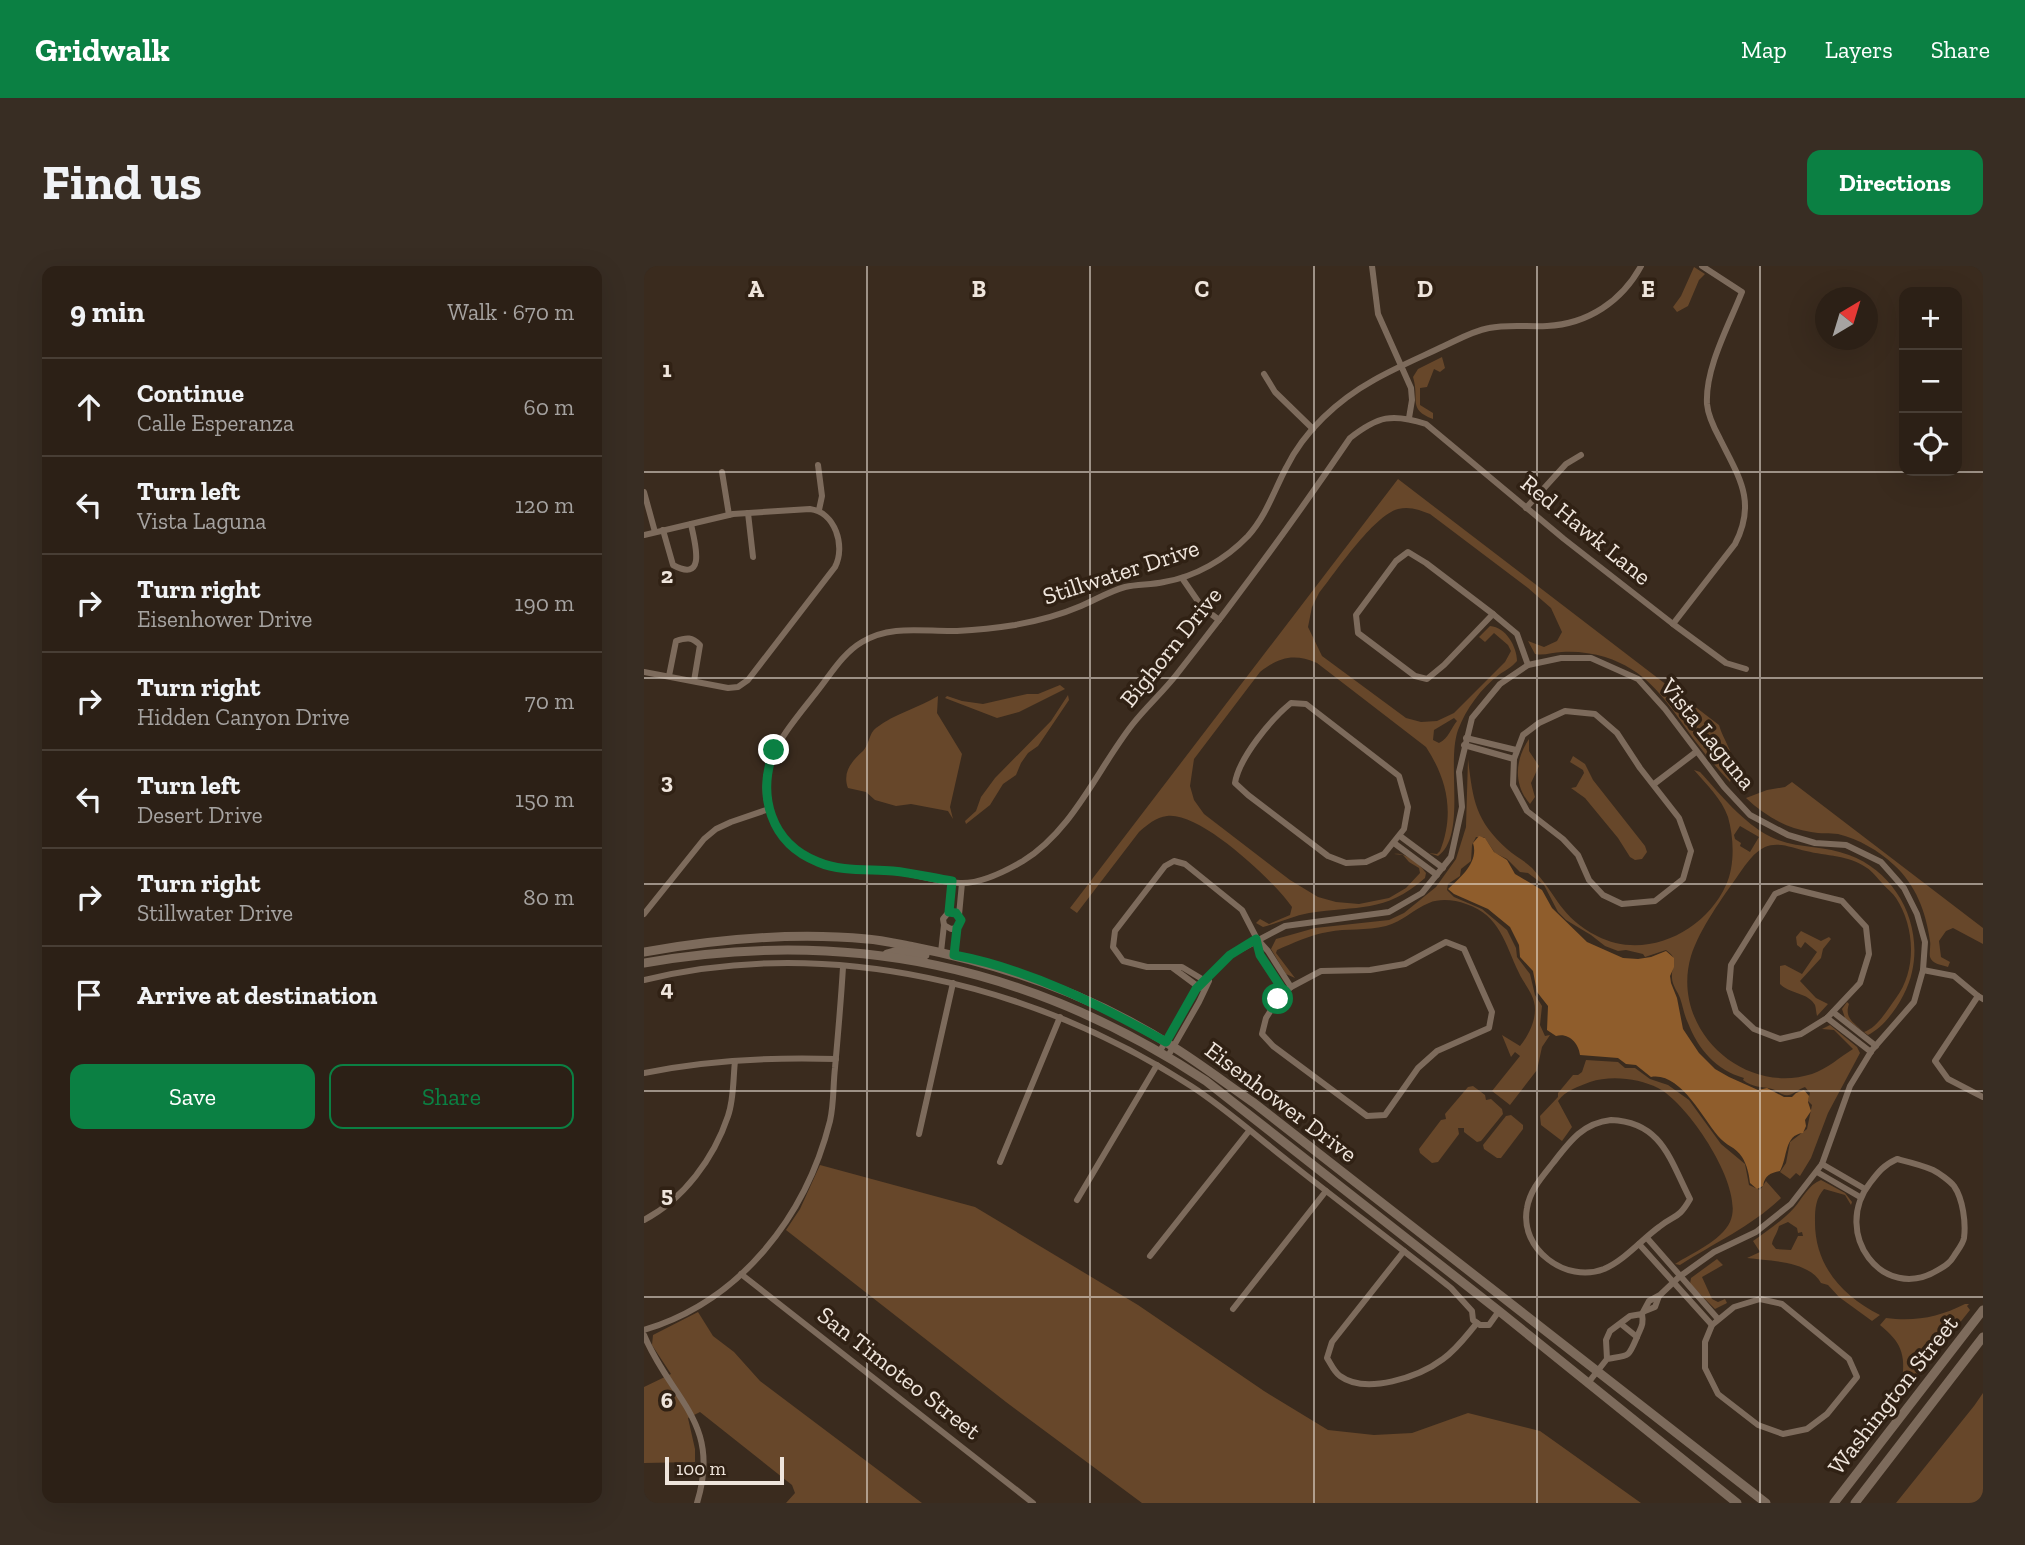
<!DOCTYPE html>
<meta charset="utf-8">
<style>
:root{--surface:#2c2016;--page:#382d23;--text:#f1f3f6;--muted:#a6a3a1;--line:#483e35;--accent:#0b8043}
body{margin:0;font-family:"Zilla Slab",serif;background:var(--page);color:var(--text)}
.controls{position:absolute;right:21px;top:21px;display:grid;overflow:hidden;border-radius:14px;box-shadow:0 7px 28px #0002}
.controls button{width:63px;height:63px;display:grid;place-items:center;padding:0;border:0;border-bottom:2px solid var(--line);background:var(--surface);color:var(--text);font:35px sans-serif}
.compass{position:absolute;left:1171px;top:21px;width:63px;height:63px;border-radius:50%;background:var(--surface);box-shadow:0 7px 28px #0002;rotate:38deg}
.scale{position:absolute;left:21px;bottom:18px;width:119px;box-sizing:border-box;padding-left:7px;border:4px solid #efe5dc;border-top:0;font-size:19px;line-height:24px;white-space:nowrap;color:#efe5dc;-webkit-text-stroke:5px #302114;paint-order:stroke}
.stop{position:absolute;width:21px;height:21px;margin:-16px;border:5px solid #0b8043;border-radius:50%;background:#fff}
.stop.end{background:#0b8043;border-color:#fff;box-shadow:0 2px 7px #0008}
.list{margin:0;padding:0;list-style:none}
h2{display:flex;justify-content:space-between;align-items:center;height:91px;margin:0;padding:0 28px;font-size:30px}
h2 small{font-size:23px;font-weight:400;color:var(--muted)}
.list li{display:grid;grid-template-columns:46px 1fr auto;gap:21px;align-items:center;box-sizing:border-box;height:98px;padding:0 28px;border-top:2px solid var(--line)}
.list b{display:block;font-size:26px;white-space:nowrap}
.list p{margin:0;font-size:23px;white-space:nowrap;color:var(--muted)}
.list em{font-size:23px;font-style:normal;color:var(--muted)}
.actions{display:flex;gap:14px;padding:21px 28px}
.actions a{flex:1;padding:16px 0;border:2px solid var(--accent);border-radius:14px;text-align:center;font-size:24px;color:var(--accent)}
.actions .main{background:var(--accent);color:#fff}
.icon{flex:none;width:38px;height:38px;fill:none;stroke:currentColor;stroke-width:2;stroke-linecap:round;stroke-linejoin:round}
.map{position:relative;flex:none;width:1339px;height:1237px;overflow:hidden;border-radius:14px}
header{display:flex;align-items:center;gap:42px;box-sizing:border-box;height:98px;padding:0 35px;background:var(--accent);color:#fff}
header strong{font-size:33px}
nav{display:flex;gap:38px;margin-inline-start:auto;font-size:24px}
.intro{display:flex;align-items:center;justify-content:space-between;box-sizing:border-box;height:168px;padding:0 42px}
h1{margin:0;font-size:49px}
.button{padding:18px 32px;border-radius:14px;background:var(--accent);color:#fff;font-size:24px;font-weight:700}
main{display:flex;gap:42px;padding:0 42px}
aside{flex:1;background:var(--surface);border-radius:14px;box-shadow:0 7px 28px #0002}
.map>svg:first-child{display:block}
.green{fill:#67472a;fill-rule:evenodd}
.water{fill:#8f5d2c}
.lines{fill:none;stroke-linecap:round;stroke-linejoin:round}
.street{stroke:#7d6b5c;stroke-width:6}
.secondary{stroke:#7d6b5c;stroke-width:9}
.route{stroke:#0b8043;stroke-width:9}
.grid{fill:none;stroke:#efe5dc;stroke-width:2;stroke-opacity:0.55}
.labels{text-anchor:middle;stroke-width:7;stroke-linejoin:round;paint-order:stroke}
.street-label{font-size:24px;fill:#efe5dc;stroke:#302114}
.grid-label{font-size:23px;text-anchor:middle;font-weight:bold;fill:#efe5dc;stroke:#302114;stroke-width:7;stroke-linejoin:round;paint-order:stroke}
</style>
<header>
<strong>Gridwalk</strong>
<nav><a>Map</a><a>Layers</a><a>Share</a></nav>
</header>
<div class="intro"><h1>Find us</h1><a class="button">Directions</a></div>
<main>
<aside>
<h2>9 min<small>Walk · 670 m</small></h2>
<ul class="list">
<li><svg class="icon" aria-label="ahead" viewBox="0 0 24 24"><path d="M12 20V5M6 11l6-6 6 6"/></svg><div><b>Continue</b><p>Calle Esperanza</p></div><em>60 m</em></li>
<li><svg class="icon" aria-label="left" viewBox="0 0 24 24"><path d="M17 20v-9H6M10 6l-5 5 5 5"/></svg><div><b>Turn left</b><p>Vista Laguna</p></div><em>120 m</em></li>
<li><svg class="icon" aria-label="right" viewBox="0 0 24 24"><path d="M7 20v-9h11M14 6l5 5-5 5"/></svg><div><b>Turn right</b><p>Eisenhower Drive</p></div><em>190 m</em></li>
<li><svg class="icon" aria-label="right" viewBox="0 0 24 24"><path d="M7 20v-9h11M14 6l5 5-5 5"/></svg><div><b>Turn right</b><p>Hidden Canyon Drive</p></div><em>70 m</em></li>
<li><svg class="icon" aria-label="left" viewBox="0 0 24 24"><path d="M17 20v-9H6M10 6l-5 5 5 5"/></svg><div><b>Turn left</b><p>Desert Drive</p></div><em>150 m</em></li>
<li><svg class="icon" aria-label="right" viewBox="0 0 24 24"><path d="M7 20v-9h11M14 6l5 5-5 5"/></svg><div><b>Turn right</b><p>Stillwater Drive</p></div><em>80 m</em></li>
<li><svg class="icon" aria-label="arrive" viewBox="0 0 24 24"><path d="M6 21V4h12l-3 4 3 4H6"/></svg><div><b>Arrive at destination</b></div></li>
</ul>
<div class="actions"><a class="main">Save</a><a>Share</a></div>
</aside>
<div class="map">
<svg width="1339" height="1237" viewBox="0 0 1339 1237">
<rect width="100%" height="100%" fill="#3a2b1e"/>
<g class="green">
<path d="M1050,1L1061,8L1055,14L1044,40L1033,46L1029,41L1037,30Z"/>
<path d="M798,91L801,102L796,106L790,103L783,121L776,122V139L789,147V153C763,143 776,134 769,111L774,103Z"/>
<path d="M754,213L1075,459C1081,480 1096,491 1086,516C1070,499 1055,481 1041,461C1018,429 1001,404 961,391C948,387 932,385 918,386C909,386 900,390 891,388L884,375L900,381L913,375L918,366L907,342L884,322L786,248C775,244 766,240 754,243C729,250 692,306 675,327L668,341L664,361L678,390L762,452L777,456L793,455L810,447L861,396L867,385L864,379L850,367L841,376L835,371L846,360C862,361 873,381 873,395C868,401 862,404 856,408C837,422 822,443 814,464C802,498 823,569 794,590L785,587L793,588L796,585C811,547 803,513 782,481L673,397C650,387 635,391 616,406L550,493L546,520L550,534L560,548L646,614L674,631L692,636L715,638L745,632L762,622L776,607L775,602L765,596L759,589L750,588C761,586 776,598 782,607L781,612C740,648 714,639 665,647C649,650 634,657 619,661L612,657L616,653L625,658L646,649L648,641C630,615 556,545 523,550C512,551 503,559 495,566L433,647L426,642ZM810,452L813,455C807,462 805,472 795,477L789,474L790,464Z"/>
<path d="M416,419L421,423L375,446L353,452L301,432L303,430L318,435L339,438L383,428H394Z"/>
<path d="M424,429L425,434L394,480L384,487L377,497L372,509L359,518L346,539L322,558L321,555L332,545L337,531L351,512L407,455Z"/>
<path d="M294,430L293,447L318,488L306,541L309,553L304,545L267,538L252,540L231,534L222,526L204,522C198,506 208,495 219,485C225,479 225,467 232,462C252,447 274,442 294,430Z"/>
<path d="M885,473V485L895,500L887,517L891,531L886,538C869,518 871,494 885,473Z"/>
<path d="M929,490L941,498L949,514L1001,580L1003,586L998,593L991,594L986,591L974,572L941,532L927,522L932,521L940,507L939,504L926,496Z"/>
<path d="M824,493C829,534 831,554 863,583C871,590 881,595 888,602C914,630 916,651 953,670C1001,695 1061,666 1082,619C1091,600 1090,572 1084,551C1078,533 1062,518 1050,504L1056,506C1077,529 1099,557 1127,571C1152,583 1180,579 1205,589C1252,606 1279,658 1268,706C1263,729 1244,759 1224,769L1201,752L1198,743L1203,736L1205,738C1200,752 1210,757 1220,766C1233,762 1244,743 1252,732C1273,704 1271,661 1252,632C1249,627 1242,622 1238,617C1233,612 1228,605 1223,602C1205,589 1182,590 1162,585C1149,582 1134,575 1121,581C1110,586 1102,598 1095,608C1079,631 1056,662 1047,690C1026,761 1097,830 1168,808C1183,803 1196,791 1209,783L1190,764L1178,763L1186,759L1213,781L1216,787L1184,847L1167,892L1156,910L1152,907L1146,913L1136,906L1142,897L1146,876L1163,863L1168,839L1164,835L1166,827L1161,821C1154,823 1151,828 1145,829C1138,830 1134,825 1128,823C1117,820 1109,822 1099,814L1100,812C1072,804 1054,783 1044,757C1040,749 1039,740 1036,732C1034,726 1028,719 1028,712C1027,698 1036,694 1022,684L1001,691L999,688L982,684L974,685L961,680L947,669L922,654L914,646L900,619L884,607L876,606L863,593L851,587L840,571H832L828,579L827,595L817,603L816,610L804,618L803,624L810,631L838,643L863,664L872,682L873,691L886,708L891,729L898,740L896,759L901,770L906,769L898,781L893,804L866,839L848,825L876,790L871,786L867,791L858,769L876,780C885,769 894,751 890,736C888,726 879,716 875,707C861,678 856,649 822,638C811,634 796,632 785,637C770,643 758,656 742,660C722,665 703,662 684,666C666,669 649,677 633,684L632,687L651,712L642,708L627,683L632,673L671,662L745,654L760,647L792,621L812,593L822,561ZM1096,560L1115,571L1106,586L1096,580L1097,577L1091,573L1090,569Z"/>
<path d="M1148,516L1339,662V678L1309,662L1302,665L1295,675L1297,691L1306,696L1304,701C1298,699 1288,698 1286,691C1285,686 1287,680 1286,675C1282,646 1272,619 1250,599C1235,585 1215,573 1194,568C1186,567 1176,568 1167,566C1142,562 1121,550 1102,532L1123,524L1141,521Z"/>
<path d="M1157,665L1177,675L1185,671L1187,673L1179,683L1177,692L1156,715L1172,732L1184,738L1173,750C1172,746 1172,742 1171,739C1165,727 1144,727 1136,718V700L1141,699L1158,708L1173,686L1161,676L1157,682L1153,679L1152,671Z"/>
<path d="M942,794L974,796L981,802H991L1006,813L1024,819L1045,834L1077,878L1101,898L1105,919L1116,924L1122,915L1137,932C1108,960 1070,977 1036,999L1031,998C1048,987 1077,975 1086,956C1102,923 1044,837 1014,822C995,812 966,809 946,816C934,821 922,824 914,835L928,861L918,875L897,859L896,850L914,831V827L929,809H934L938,806Z"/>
<path d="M829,820L841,829L842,834L847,833L858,843L859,848L837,875L833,876L820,866V862H814L815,868L794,896L788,897L776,887L775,883L797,854L802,853L801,848L824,821Z"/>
<path d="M867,849L879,859V863L857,892H853L840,883L839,879L862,850Z"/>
<path d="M176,899L331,941L494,1039L620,1125L684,1164L730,1169L768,1167L824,1147L896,1165L997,1237H498L362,1136L142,964L156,943Z"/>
<path d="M1177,914L1201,927L1208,936L1207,939L1201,929L1180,923C1172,932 1171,942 1171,954C1170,999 1198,1030 1236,1049L1228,1055L1195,1031L1184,1019L1177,1017C1165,995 1126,995 1103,992L1116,986L1109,975C1123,965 1138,955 1150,942C1159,932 1164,919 1177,914ZM1144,956L1153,962L1154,967L1158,966L1159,970H1154L1147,984L1132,983L1128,978C1129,972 1133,968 1135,960Z"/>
<path d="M1073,993L1079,999L1058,1011L1068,1033L1074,1036L1081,1033L1083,1037L1071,1043L1046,1018L1047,1012Z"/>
<path d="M1321,1038H1325L1323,1040L1326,1044L1259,1128L1264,1114L1258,1115C1262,1088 1257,1076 1236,1059L1242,1052C1271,1056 1295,1051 1321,1038Z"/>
<path d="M54,1046L69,1070L90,1086L116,1115L278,1237H142L151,1227L148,1219L56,1146L44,1152L51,1183V1196L0,1197V1121L27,1108L8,1079L9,1069Z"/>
<path d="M1339,1127V1237H1252L1330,1140Z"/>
</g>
<path class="water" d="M835,570L841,572L850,586L863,594L871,608L898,624L908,642L943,676L979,692L994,693L1007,691L1022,685L1030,692V701L1026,710L1027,717L1033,732L1039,763L1055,787L1071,803L1085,811L1114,824L1123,822L1140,831H1148L1152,827L1160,824L1165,830L1164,836L1167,845L1161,854L1162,860L1159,867C1140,869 1144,891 1136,905C1126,907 1121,909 1119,920L1113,923L1106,917C1105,908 1103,899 1098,891C1092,881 1082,880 1074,870C1058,851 1036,806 1007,811L992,799L982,798L974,792L936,789C935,777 924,766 912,770L903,764L904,740L893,726L889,705L876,691L875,679L866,661L844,643L810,628L804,623C817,611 835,596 829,577Z"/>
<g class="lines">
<g class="street">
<path d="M728,0L734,48L767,122L768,134L765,152"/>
<path d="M997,0C978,35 944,58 903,60C884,61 864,58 845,62C829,65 815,73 800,80C777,91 753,101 730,114C694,134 660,165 642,202C630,225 622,250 604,270C582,293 551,311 520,316C507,319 494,318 481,321C466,325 451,334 437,340C416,349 393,355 371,359C352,362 332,364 313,365C281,366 247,358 218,376C201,386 190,403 178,419C145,463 98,506 135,564C144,578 157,589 172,595C195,605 224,602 249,605C271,608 293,616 316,617C337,618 362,605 379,595C429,564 453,504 488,459C502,441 519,426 533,408C594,331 651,253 706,172C734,150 748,147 782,158L920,273L1029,358L1082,397L1102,403"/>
<path d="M620,108L631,126L669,163"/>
<path d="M174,199L178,230L175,244"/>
<path d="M78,206L85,249"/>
<path d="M0,226L11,266"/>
<path d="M882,242L922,198L937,189"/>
<path d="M104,247L109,291"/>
<path d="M19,264L29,299C64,318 50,274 47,258"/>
<path d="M0,269L89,248L166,243C191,246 202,280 191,301L104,414L94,421L84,422L0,406"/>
<path d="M764,286L782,297L849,348L800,399L783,413L771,410L714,367L712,349L752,295Z"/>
<path d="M538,312L558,341L575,354"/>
<path d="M849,348L873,368L884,399"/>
<path d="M1029,358L1091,278C1113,236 1095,211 1076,173C1070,162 1064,150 1063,138C1061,102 1085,59 1098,26L1058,0"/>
<path d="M25,410L32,375C43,371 48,371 56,379L50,415"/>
<path d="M647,437L662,438L755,510L764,541L760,563L740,588L722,596L702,597L684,590L604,529L591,517C595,492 627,453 647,437Z"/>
<path d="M921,445L951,448L973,467L996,502L1035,552L1047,585L1039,613L1011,635L978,638L959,629L945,614L934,589L919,573L883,545L869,519L870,493L879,469L895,457Z"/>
<path d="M822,472L872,484"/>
<path d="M820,479L870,493"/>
<path d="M1010,518L1052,486"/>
<path d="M756,570L799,602"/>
<path d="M750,577L793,609"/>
<path d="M1145,622L1198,635L1222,661L1225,688L1216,717L1183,752L1157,768L1136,773L1110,763L1092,746L1085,723L1087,699L1131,628Z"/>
<path d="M305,646L308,615"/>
<path d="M0,648L60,573L72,563L87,556L125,543"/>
<path d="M315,649L318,617"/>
<path d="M614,674L624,685L647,721"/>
<path d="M802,676L820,683L848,746L845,762L793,785L774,802L741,849L723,850L629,780L618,768L622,752L634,733L647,721L677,705L726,704L761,698Z"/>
<path d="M297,686L300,659"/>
<path d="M310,689L313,662L317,654L312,647H304L299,653L300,659L307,663L313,662"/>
<path d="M529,702L556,722"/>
<path d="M1279,704L1310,710L1334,730"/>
<path d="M0,714C186,669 389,718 547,820C581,842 612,870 644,895C698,938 753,979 807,1022L828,1045L829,1054L836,1059H845L855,1045"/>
<path d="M563,716L538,701H503L479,695L469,681L471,665L521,600L530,595L541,598L598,644L613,673L616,689L641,727"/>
<path d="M1339,733L1334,730L1291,795L1304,813L1339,831"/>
<path d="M1189,746L1232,780"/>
<path d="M1183,752L1227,786"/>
<path d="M516,785L552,723L586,689L641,660L745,646L778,627L807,591L818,541L815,506L828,452L856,418L884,399L917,392H947L994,413L1021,443L1080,521L1106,549L1144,569L1171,577L1202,579L1237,596L1260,622L1273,648L1281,676L1279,704L1270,736L1228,784L1206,820L1178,898L1147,938L1112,966L1070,986L1035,1011L1016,1029L1005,1035L998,1048"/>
<path d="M524,790L555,736L565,715"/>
<path d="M0,807C63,794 127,791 192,793"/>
<path d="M967,854C1018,856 1026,894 1046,933C1034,954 1031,948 1015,961C997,974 981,994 960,1003C922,1018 875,983 883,942C886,924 898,911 909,897C926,875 939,857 967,854Z"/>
<path d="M275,868L309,717"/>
<path d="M1253,893C1265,896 1278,899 1289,904C1295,907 1306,915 1310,920C1319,933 1322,957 1320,972C1319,978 1313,985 1310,990C1306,997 1301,1000 1294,1004C1239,1038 1187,967 1226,917C1235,905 1240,899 1253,893Z"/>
<path d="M356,896L416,751"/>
<path d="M1178,898L1221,923"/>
<path d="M1173,906L1216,931"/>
<path d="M433,934L513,799"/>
<path d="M0,954C40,933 70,892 84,850C90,833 89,813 91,795"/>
<path d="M1003,972L1074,1053"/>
<path d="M995,978L1068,1059"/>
<path d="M760,985L688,1076L683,1092C687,1098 690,1106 696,1110C722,1129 775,1111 799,1093C813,1083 822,1070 833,1057"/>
<path d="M506,990L605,865"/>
<path d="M97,1008L389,1237"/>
<path d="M1116,1033L1138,1038L1205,1093L1213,1111L1183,1148L1163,1163L1139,1168L1114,1159L1074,1128L1061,1102V1076L1068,1059L1090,1041Z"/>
<path d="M589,1043L682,925"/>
<path d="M1001,1045L1011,1041L1015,1030"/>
<path d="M977,1058L993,1071"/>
<path d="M0,1064C97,1035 162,950 186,855C190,838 189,819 191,802C194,768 197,735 199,701"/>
<path d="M0,1069C27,1134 78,1156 53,1237"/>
<path d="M944,1117L963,1093L962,1074L966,1065L986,1050L998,1048C1000,1059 997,1061 993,1071C984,1092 986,1089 963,1093"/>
</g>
<g class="secondary">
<path d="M0,686C73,673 148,666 223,673C238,674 254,678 270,681C361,699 453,731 531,782C558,799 584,819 610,837L1122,1237"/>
<path d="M243,688L254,685L281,689"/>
<path d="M0,697C205,661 388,700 562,815L855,1045L1093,1237"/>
<path d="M1190,1237L1339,1044"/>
<path d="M1211,1237L1339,1071"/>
</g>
</g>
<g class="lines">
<path class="route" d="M130,484C113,529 126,577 174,596C197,606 225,603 249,605C269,607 289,612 308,615L305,646L312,647L317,654L313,662L310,689C385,703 456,739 522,776L552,723L586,689L612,673L616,689L641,727L634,733"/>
</g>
<path class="grid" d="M223,0V1237M446,0V1237M670,0V1237M893,0V1237M1116,0V1237M0,206H1339M0,412H1339M0,618H1339M0,825H1339M0,1031H1339"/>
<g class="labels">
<g class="street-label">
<text transform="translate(942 264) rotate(39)" y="8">Red Hawk Lane</text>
<text transform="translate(477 306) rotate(-18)" y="8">Stillwater Drive</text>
<text transform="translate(527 381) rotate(-51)" y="8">Bighorn Drive</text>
<text transform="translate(1064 468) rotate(51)" y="8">Vista Laguna</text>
<text transform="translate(637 836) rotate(37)" y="8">Eisenhower Drive</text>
<text transform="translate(255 1107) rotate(38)" y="8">San Timoteo Street</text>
<text transform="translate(1249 1129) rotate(-52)" y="8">Washington Street</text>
</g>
</g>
<g class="grid-label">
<text x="112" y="31">A</text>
<text x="335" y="31">B</text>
<text x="558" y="31">C</text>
<text x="781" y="31">D</text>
<text x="1004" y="31">E</text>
<text x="23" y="111">1</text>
<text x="23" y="317">2</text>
<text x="23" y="523">3</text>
<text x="23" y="730">4</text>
<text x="23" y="936">5</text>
<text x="23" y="1142">6</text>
</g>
</svg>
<div class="controls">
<button>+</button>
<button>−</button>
<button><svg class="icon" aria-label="locate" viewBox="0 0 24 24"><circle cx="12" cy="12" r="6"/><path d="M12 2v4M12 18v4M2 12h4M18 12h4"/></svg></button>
</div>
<svg class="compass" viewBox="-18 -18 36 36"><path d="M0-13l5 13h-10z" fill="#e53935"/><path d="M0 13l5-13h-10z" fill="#a6a3a1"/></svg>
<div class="scale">100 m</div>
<div class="stop" style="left:634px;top:733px"></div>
<div class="stop end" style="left:130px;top:484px"></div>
</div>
</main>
